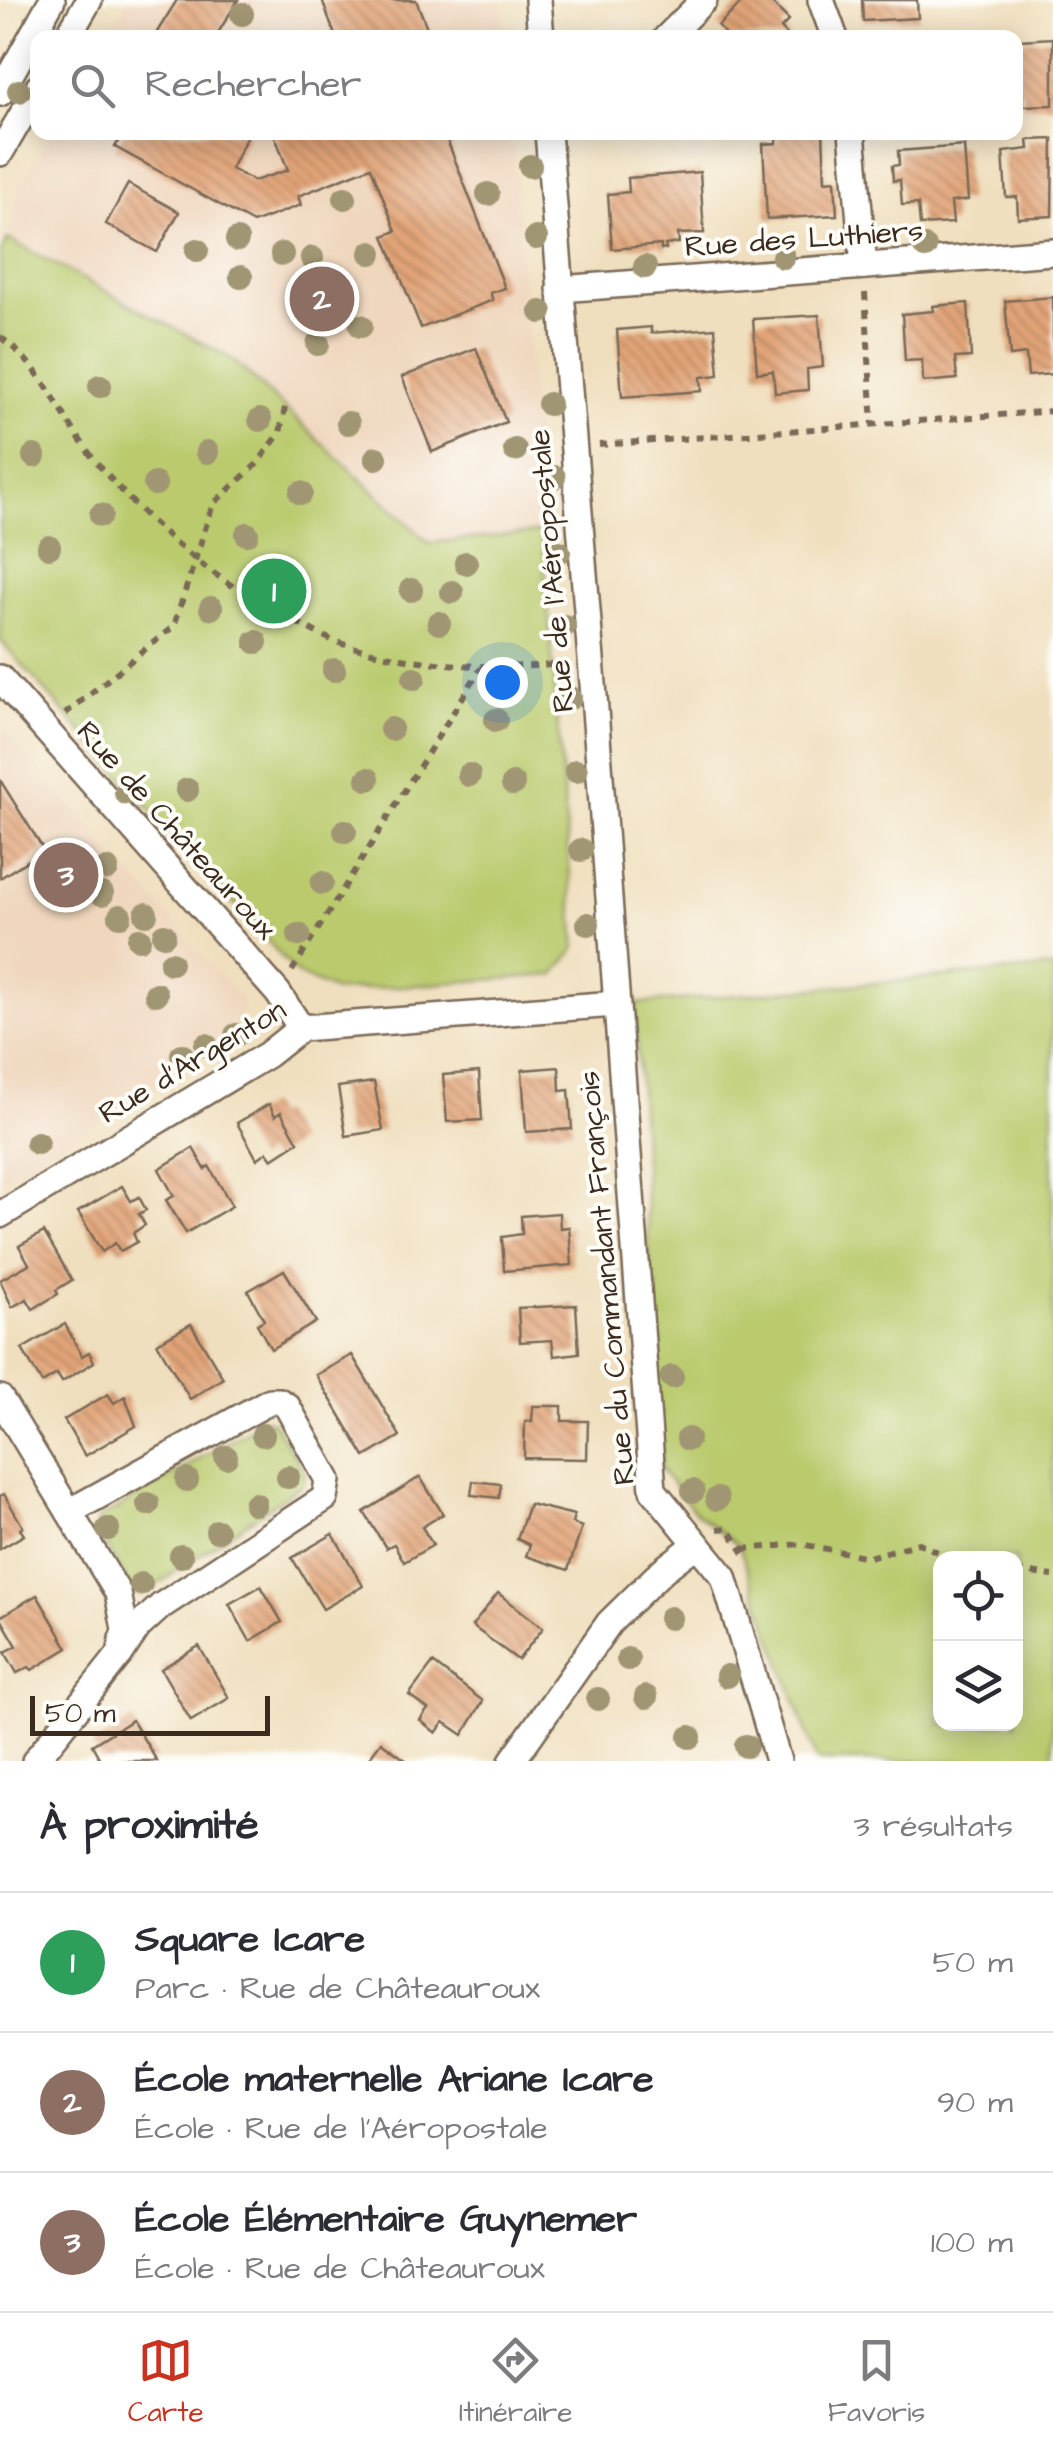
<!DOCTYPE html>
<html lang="fr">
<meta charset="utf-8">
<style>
:root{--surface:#fff;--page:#f2f2f3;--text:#2b2b33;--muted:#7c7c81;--line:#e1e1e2;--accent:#c8321e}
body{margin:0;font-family:"Architects Daughter",sans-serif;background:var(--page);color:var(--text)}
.controls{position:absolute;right:30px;bottom:30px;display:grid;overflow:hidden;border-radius:20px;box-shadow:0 5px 25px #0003}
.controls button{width:90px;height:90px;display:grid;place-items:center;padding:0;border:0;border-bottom:2px solid var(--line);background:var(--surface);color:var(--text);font:50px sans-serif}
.scale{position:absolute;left:30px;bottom:25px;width:240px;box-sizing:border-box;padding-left:10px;border:5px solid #3b2a1e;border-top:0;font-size:28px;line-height:35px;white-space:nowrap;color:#3b2a1e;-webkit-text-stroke:8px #fdfcf7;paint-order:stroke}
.you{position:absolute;left:502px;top:682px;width:35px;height:35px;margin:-25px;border:8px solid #fff;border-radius:50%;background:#1a73e8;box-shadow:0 0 0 15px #1a73e833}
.badge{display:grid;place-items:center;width:65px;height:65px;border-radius:50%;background:var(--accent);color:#fff;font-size:32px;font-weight:700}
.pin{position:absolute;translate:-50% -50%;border:5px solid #fff;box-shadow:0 2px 10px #0006}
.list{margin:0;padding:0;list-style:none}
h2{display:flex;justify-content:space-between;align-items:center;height:130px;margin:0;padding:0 40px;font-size:42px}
h2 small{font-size:32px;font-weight:400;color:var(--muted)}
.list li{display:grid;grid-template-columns:65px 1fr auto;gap:30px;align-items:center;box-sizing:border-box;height:140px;padding:0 40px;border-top:2px solid var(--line)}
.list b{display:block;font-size:38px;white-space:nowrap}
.list p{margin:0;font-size:32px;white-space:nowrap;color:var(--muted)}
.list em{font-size:32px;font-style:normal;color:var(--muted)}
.icon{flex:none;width:55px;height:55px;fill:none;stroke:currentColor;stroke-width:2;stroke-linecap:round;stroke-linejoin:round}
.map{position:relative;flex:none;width:1053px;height:1761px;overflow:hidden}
.search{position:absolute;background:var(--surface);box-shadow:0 5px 25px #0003;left:30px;right:30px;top:30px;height:110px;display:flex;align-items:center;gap:25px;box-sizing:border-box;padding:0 35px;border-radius:20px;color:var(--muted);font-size:38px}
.sheet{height:550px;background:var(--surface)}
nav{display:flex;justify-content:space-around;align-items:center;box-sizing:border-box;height:140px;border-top:2px solid var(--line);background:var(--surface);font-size:28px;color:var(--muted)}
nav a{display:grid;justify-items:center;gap:5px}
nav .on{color:var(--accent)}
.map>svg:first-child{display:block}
.built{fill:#efd6bc}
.green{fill:#baca6d;stroke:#7a7a46;stroke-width:2.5;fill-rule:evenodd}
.building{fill:url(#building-back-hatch)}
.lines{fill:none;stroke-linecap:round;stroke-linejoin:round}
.minor-casing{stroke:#7a6956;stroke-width:30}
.path{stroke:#7a6956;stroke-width:6;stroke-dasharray:8 8;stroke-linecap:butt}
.minor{stroke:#fff;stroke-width:25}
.tree{fill:#a19673}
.labels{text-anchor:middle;stroke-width:8;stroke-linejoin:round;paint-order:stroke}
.street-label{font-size:30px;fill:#3b2a1e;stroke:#fdfcf7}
</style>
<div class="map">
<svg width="1053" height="1761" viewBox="0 0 1053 1761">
<defs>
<pattern id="building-back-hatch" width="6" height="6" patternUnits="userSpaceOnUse" patternTransform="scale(2.5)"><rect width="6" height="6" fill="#e2a478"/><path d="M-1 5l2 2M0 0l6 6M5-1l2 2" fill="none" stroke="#b88662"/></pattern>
</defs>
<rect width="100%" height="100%" fill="#fdfcf7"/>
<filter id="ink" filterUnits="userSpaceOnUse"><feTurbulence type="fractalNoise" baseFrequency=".01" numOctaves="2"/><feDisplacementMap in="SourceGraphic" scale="20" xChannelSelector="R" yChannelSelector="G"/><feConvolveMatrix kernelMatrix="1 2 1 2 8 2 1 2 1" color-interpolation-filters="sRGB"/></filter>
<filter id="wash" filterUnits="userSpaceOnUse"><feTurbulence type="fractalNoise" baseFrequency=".0048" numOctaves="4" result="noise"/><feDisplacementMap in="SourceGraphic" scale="40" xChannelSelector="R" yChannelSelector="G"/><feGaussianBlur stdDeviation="2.25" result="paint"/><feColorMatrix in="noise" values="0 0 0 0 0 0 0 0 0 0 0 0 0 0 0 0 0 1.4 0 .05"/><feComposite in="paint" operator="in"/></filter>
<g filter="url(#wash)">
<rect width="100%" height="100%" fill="#f0dfbe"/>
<g class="built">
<path d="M127,0H502L505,37L106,38Z"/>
<path d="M51,133H512L542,532L429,543L285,407L8,239L20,186Z"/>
<path d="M0,726L243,1001L239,1037L0,1181Z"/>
</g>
<g class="green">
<path d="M8,239L232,359L429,543L542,532L576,948L554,975L335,991L297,974L0,640V253Z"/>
<path d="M1053,967V1761H817L739,1546L696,1513L661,1470L635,1004ZM940,1558H1016V1724H940Z"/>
<path d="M266,1419L274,1423L305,1473L303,1484L142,1595L134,1593L97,1531L98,1520Z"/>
</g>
<g id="blocks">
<g class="building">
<path d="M177,0H238L215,38H166L157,32Z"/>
<path d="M322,0H416L431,38H336Z"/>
<path d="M744,0H769L789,20L781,28L790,38H729L718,26Z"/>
<path d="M862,0H917L918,18L863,21Z"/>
<path d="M1053,38V105L1023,106L1022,90H1016V57H1020V40Z"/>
<path d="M124,132H249L231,169L254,181L288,170L273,132H444L505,288L490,293L493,300L421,328L384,236L396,231L371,167L298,196L301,205L253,223L115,147Z"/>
<path d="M777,132H823L825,181L835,180L837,215L767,219L763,144L777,143Z"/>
<path d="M1053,139L1052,216L1018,218L1017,197H1006L1003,152L1029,149L1028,140Z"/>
<path d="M964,146L968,200L951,202L953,223L920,225L918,204L902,205L900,180L893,181L892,166L899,165L898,151Z"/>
<path d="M700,172L704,233L678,234L679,243L665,245L666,249L661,250V245L612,249L608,194L629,192L628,178Z"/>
<path d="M128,184L179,212L157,252L106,224Z"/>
<path d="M1053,297V374L1028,376L1026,354L1010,356L1005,301Z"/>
<path d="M968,303L971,357L955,358L957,379L923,382L922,360L905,361L902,314L934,311L933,306Z"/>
<path d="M819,315L823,367L807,369L808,390L775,393L773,371L757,373L753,319Z"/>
<path d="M651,327V333L715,328L719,375L701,377L702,391L622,397L617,330Z"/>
<path d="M476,348L506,422L432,452L402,377Z"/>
<path d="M0,780L44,850L0,878Z"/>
<path d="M559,1067L560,1091L569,1090L572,1129L526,1132L522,1070Z"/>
<path d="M479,1072L482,1120L447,1122L443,1075Z"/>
<path d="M374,1082L383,1130L346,1136L338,1087Z"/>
<path d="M269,1104L275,1116L281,1112L298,1142L272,1159L267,1152L257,1159L237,1123Z"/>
<path d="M193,1148L205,1169L209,1166L232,1206L186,1233L166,1200L174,1196L159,1169Z"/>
<path d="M122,1186L131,1201L139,1197L146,1210L139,1214L145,1225L133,1233L137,1242L120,1251L115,1243L102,1252L78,1212Z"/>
<path d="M559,1213L560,1228L569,1227L572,1265L504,1271L502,1237L522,1234L521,1216Z"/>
<path d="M44,1232L72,1280L56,1290L58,1294L33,1309L27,1299L12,1307L0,1280L29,1264L19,1246Z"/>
<path d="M284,1270L316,1322L271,1349L257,1324L264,1320L248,1291Z"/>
<path d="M576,1305L579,1353L554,1356L552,1340L520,1342L518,1308Z"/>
<path d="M65,1324L82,1356L89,1352L94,1362L62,1382L57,1374L42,1383L22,1349Z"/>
<path d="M191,1324L223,1378L190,1399L157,1343Z"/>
<path d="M352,1355L400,1436L365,1457L316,1375Z"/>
<path d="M108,1394L114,1403L125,1396L136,1426L85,1456L64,1420Z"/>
<path d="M533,1406H562V1421H588L587,1459L524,1458L525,1421H532Z"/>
<path d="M420,1477L443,1514L422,1527L433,1545L404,1562L394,1544L386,1548L364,1512Z"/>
<path d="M473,1481L501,1484L499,1498L471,1495Z"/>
<path d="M4,1494L23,1527L20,1529L24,1535L0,1549V1496Z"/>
<path d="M529,1504L574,1515L572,1523L582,1527L568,1570L526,1556L530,1545L517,1539Z"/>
<path d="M333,1534L363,1586L323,1609L292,1558Z"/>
<path d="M261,1586L282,1622L250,1641L229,1604Z"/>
<path d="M498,1593L543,1628L518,1660L472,1626Z"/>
<path d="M37,1595L68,1648L32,1670L29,1667L17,1673L5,1652L17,1646L0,1617Z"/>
<path d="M199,1646L229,1698L191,1721L161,1669Z"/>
<path d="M433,1663L483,1701L463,1735L444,1722L436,1733L420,1720L428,1709L409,1695Z"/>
<path d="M132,1720L157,1761H101L92,1745Z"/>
<path d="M381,1742L407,1761H367Z"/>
</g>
</g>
</g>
<g filter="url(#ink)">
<use href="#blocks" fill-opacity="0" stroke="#7a6956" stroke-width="2.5"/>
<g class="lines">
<g class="minor-casing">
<g id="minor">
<path d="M538,0L541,38"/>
<path d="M821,0L835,38"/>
<path d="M67,38L89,0"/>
<path d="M666,38L704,0"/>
<path d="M0,93L52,0"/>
<path d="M852,132L864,266"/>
<path d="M0,153L38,88"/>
<path d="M560,289L1053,252"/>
<path d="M0,678L278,993L301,1028"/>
<path d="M0,1215L267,1055L301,1028L615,1004"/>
<path d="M0,1398L118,1593L125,1629L120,1654L35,1761"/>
<path d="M69,1512L270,1401H279L287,1406L328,1480L325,1498L161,1606L138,1627L120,1654"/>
<path d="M697,1544L724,1577L778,1761"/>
<path d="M512,1761L609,1623L663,1570L697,1544L653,1490L594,696L548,132"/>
</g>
</g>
<g class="path">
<path d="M865,293L873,425"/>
<path d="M0,337C45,368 63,422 97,463C155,532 222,588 304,626C317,633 331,641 346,645C416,666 492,670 565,664"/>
<path d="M599,445L1053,411"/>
<path d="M65,714L174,626L213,504L257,464L280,433L285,407"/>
<path d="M292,971L481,668"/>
<path d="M718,1529L728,1528L745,1555"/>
<path d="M743,1549L801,1544L869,1557L919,1543L950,1558"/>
<path d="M1016,1571L1053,1576"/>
</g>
<use href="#minor" class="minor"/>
</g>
<g class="tree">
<circle cx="242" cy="14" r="12"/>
<circle cx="19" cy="91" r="12"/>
<circle cx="530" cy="166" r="12"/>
<circle cx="488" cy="194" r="12"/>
<circle cx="345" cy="198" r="12"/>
<circle cx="536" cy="238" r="12"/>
<circle cx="237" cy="240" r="12"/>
<circle cx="925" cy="247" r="12"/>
<circle cx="197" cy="250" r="12"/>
<circle cx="371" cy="253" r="12"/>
<circle cx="282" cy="254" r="12"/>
<circle cx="783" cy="257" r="12"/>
<circle cx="312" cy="258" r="12"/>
<circle cx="645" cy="267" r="12"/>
<circle cx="241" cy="277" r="12"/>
<circle cx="345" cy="282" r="12"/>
<circle cx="301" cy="300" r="12"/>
<circle cx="541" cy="312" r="12"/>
<circle cx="361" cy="326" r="12"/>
<circle cx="318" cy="344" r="12"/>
<circle cx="100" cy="386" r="12"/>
<circle cx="549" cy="404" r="12"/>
<circle cx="260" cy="420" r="12"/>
<circle cx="348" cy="423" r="12"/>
<circle cx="515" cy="450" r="12"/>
<circle cx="207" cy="452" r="12"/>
<circle cx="34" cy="456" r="12"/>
<circle cx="376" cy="458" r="12"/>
<circle cx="554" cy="477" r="12"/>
<circle cx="155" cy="484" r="12"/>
<circle cx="301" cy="493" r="12"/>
<circle cx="101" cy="515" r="12"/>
<circle cx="247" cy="534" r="12"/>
<circle cx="49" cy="547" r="12"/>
<circle cx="559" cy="552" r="12"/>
<circle cx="466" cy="563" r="12"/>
<circle cx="411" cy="590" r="12"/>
<circle cx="452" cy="592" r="12"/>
<circle cx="211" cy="608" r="12"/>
<circle cx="439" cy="623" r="12"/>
<circle cx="564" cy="626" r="12"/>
<circle cx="256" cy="642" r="12"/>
<circle cx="334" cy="670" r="12"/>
<circle cx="414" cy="678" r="12"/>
<circle cx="570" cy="698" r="12"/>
<circle cx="496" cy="720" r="12"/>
<circle cx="391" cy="729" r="12"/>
<circle cx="576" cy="771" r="12"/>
<circle cx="469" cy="775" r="12"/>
<circle cx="368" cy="779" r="12"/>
<circle cx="513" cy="784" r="12"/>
<circle cx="187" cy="790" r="12"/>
<circle cx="126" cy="793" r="12"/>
<circle cx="345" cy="831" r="12"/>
<circle cx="581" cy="850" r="12"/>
<circle cx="107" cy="869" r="12"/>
<circle cx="322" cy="883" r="12"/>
<circle cx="102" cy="894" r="12"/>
<circle cx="146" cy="914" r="12"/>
<circle cx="120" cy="916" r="12"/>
<circle cx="588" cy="924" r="12"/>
<circle cx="164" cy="935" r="12"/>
<circle cx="299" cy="935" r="12"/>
<circle cx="139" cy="939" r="12"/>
<circle cx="171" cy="963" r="12"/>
<circle cx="156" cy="994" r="12"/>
<circle cx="236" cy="1035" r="12"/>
<circle cx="206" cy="1045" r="12"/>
<circle cx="182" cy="1055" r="12"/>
<circle cx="37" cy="1143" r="12"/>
<circle cx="672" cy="1377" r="12"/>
<circle cx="263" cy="1435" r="12"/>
<circle cx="688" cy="1439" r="12"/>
<circle cx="226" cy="1457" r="12"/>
<circle cx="288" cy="1477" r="12"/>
<circle cx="187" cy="1480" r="12"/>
<circle cx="693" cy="1491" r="12"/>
<circle cx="717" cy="1499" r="12"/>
<circle cx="148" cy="1504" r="12"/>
<circle cx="255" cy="1504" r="12"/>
<circle cx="108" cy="1529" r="12"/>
<circle cx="217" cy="1531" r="12"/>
<circle cx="181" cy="1556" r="12"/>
<circle cx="141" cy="1584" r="12"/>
<circle cx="670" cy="1618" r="12"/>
<circle cx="628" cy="1659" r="12"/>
<circle cx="727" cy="1676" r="12"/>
<circle cx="646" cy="1697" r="12"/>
<circle cx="598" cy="1699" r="12"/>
<circle cx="690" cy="1737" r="12"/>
<circle cx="746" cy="1746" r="12"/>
</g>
</g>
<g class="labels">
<g class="street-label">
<text transform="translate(804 238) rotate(-4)" y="10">Rue des Luthiers</text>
<text transform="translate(551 571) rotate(-95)" y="10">Rue de l'Aéropostale</text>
<text transform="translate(177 830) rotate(48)" y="10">Rue de Châteauroux</text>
<text transform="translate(192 1061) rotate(-31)" y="10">Rue d'Argenton</text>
<text transform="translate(606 1278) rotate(-95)" y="10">Rue du Commandant François</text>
</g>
</g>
</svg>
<div class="controls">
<button><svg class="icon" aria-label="locate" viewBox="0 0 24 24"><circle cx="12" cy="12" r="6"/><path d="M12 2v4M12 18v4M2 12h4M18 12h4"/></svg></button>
<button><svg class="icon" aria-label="layers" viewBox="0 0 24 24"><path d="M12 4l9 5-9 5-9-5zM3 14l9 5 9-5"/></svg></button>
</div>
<div class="scale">50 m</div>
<div class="you"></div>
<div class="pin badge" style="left:274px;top:591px;background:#2e9e5b">1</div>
<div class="pin badge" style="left:322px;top:299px;background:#8d6e63">2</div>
<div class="pin badge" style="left:66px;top:875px;background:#8d6e63">3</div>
<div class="search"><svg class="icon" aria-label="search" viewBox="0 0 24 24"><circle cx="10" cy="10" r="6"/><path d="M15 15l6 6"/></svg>Rechercher</div>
</div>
<section class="sheet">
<h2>À proximité<small>3 résultats</small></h2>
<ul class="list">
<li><span class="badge" style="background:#2e9e5b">1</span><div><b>Square Icare</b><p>Parc · Rue de Châteauroux</p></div><em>50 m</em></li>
<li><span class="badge" style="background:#8d6e63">2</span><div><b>École maternelle Ariane Icare</b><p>École · Rue de l'Aéropostale</p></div><em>90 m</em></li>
<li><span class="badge" style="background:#8d6e63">3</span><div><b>École Élémentaire Guynemer</b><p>École · Rue de Châteauroux</p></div><em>100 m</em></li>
</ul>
</section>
<nav>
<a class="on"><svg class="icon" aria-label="map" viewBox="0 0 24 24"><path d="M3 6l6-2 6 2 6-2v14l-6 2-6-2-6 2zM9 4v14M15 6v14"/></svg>Carte</a>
<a><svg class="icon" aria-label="directions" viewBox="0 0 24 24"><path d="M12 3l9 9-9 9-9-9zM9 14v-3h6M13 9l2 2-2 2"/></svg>Itinéraire</a>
<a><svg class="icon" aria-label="saved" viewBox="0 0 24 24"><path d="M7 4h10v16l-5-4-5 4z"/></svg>Favoris</a>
</nav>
